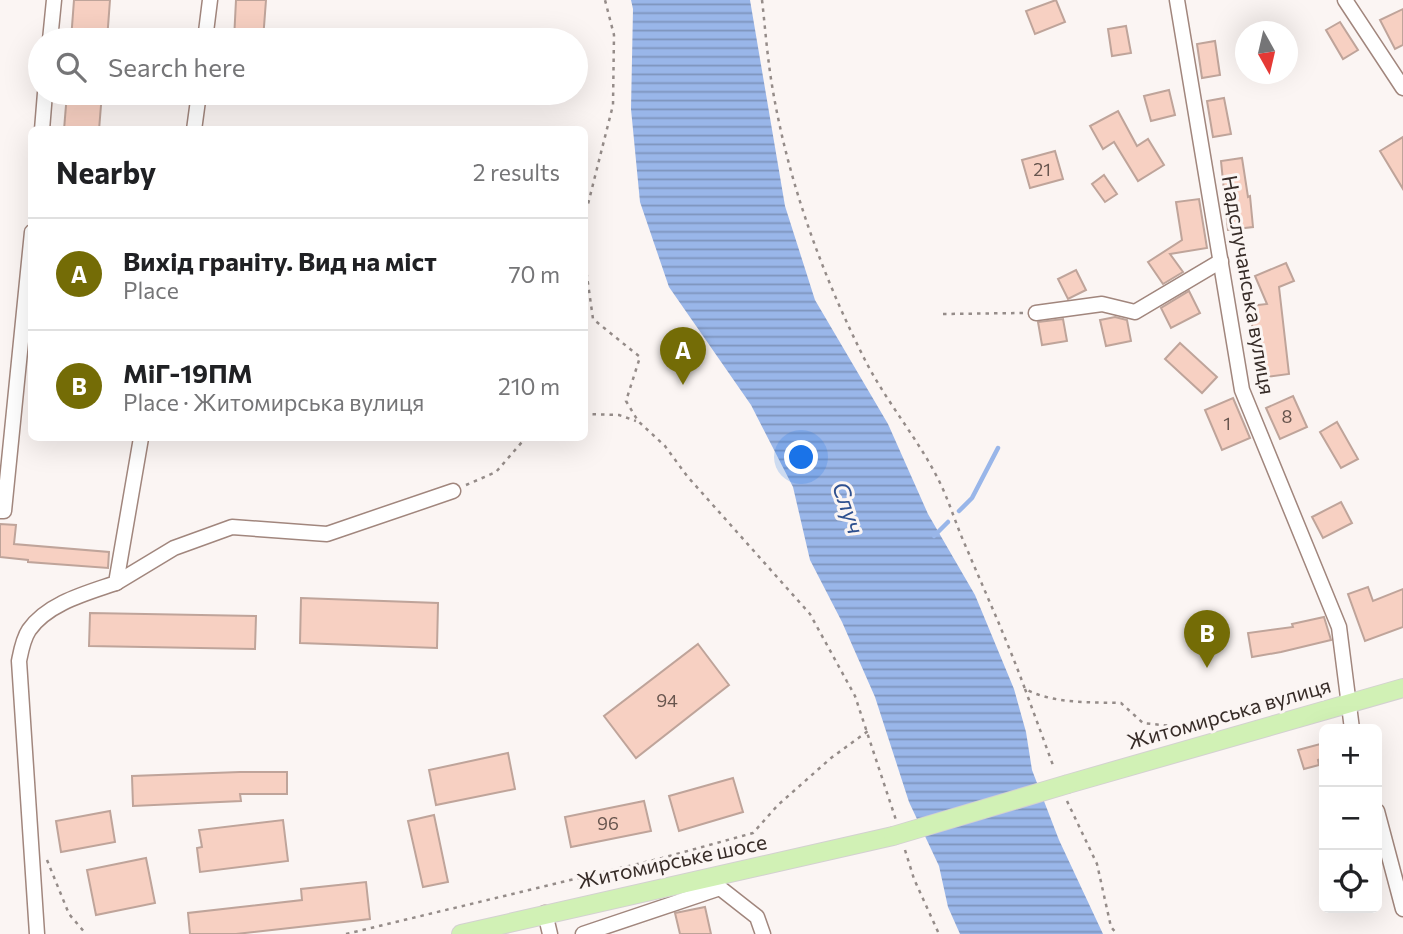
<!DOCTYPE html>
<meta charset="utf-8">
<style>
:root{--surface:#fff;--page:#f6f6f6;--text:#202124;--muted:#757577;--line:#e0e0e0;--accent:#746c06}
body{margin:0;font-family:Commissioner,sans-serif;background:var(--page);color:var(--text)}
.controls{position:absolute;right:21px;bottom:21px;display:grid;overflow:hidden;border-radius:10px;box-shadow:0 7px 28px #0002}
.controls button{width:63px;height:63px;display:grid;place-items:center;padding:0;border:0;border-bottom:2px solid var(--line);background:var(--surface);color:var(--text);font:35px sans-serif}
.compass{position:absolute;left:1235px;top:21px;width:63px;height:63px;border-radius:50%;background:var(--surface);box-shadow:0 7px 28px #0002;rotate:172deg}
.you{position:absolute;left:802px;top:458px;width:24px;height:24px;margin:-18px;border:5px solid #fff;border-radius:50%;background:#1a73e8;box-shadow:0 0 0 10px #1a73e833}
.badge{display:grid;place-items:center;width:46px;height:46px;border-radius:50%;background:var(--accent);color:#fff;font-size:23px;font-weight:700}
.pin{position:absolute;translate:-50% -58px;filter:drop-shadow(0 2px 4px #0008)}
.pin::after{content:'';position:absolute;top:37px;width:24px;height:21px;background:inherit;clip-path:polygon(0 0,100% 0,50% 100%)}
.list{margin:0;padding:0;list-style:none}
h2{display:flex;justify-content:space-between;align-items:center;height:91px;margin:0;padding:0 28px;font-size:30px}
h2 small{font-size:23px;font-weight:400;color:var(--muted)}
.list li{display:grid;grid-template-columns:46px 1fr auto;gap:21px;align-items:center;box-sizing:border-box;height:112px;padding:0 28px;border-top:2px solid var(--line)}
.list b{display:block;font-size:26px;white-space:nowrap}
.list p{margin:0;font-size:23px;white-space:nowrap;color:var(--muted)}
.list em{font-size:23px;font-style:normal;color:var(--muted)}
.icon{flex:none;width:38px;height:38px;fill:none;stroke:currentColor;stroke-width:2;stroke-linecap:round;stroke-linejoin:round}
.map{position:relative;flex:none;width:1403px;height:934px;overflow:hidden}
.search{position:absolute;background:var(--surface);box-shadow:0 7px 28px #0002;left:28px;top:28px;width:560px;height:77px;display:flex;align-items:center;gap:18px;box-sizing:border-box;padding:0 24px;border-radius:38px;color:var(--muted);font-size:26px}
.panel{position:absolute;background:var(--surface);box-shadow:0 7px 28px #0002;left:28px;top:126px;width:560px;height:315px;border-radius:10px}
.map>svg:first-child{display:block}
.water{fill:url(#water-rules)}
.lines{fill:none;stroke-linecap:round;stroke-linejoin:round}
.stream{stroke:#99b6e9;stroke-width:4.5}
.building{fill:#f7d0c2;stroke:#bfa49a;stroke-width:2}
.minor-casing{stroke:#a1867d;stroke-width:17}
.major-casing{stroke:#d3d1d0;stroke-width:20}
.path{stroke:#958c89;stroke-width:2.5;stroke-dasharray:3.5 5;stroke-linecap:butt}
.minor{stroke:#fff;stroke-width:14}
.major{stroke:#d1f1b5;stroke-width:18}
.major-bridge-casing{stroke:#d3d1d0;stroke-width:20;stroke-linecap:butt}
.major-bridge{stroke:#d1f1b5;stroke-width:18}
.labels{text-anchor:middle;stroke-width:6;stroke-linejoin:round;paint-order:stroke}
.number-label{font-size:18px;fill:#67554e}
.street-label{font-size:21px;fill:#372c28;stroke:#fbf5f3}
.water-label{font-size:23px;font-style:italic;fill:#2e508f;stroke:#fbf5f3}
</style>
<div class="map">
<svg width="1403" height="934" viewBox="0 0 1403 934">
<defs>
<pattern id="water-rules" width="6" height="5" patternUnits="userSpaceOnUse" patternTransform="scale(1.75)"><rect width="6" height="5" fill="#99b6e9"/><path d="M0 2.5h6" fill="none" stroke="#7e94bd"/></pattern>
</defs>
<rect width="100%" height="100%" fill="#fbf5f3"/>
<path class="water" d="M631,0H750L785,206L815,300L888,424L928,514L975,595L1014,689L1026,732L1032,770L1059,840L1103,934H960L948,907L939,866L909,802L875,697L842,622L810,560L793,487L751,405L669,287L640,202L631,109L633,9Z"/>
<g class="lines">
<g class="stream">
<path d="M959,511L972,498L998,448"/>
<path d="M934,536L948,522"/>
</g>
</g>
<g class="building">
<path d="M74,0H110L107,40H71Z"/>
<path d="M236,0H266L263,40H234Z"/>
<path d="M1056,0L1065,22L1035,34L1026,11Z"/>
<path d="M1403,9V45L1395,49L1380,20Z"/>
<path d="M1340,22L1358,50L1343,59L1326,30Z"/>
<path d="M1126,26L1131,53L1112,56L1108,29Z"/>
<path d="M1215,41L1220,75L1202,78L1197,44Z"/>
<path d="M1169,90L1175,115L1151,121L1144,96Z"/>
<path d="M67,93H102L99,130H64Z"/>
<path d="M1224,98L1231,134L1213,137L1207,101Z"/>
<path d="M1118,111L1137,146L1148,139L1164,165L1138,181L1114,142L1103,149L1090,126Z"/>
<path d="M1403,137V189L1380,151Z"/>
<path d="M1055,151L1063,179L1030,188L1022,160Z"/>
<path d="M1242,158L1248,197L1250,196L1253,227L1228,230L1221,161Z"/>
<path d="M1104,175L1117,194L1105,202L1092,184Z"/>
<path d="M1199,199L1207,248L1170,254L1183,272L1163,284L1148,262L1182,240L1176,202Z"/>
<path d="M1286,263L1294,281L1279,287L1289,374L1258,378L1250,306L1267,304L1255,276Z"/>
<path d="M1076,270L1086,290L1068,299L1058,279Z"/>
<path d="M1189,291L1200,313L1171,328L1161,308Z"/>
<path d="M1115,317L1127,320L1131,341L1106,346L1100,320Z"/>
<path d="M1063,319L1067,341L1042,345L1038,322Z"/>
<path d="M1180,343L1217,377L1202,393L1165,359Z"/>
<path d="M1293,396L1307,427L1280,439L1266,408Z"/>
<path d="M1233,398L1250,438L1222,450L1205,410Z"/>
<path d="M1337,422L1358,459L1341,468L1320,432Z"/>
<path d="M1341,502L1352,523L1323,538L1312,517Z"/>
<path d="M0,524L16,525L14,544L109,552L108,568L28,562V560L0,557Z"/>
<path d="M1368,587L1373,601L1403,589V627L1365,641L1348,594Z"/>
<path d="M301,598L438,603L437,648L300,643Z"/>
<path d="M90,613L256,616L255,649L89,646Z"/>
<path d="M1324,617L1331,640L1281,652L1252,657L1248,633L1293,627L1292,624Z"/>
<path d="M698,644L729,685L636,758L604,716Z"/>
<path d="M1324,743V758L1318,760L1319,765L1304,769L1298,750Z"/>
<path d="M508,753L515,789L436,805L429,770Z"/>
<path d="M240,772H287V794H240L241,801L133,806L132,776Z"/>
<path d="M733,778L743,812L679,831L669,796Z"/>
<path d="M644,801L651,831L571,847L565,817Z"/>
<path d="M110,811L115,842L61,852L56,821Z"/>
<path d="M434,815L448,882L423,887L408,821Z"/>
<path d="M283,820L288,861L200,872L197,848L202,847L199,830Z"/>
<path d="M146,858L155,903L96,915L87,870Z"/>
<path d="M366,882L370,919L236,934H190L188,913L302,900L301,889Z"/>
<path d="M705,907L711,934H680L675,913Z"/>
</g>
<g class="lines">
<g class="minor-casing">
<g id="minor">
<path d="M1177,0L1242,390L1339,627L1352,729"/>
<path d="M1345,0L1403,88"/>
<path d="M50,40L54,0"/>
<path d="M205,40L210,0"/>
<path d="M42,130L45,93"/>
<path d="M194,130L199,93"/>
<path d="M1036,313L1102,304L1135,312L1221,261"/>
<path d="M0,511H4L32,232"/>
<path d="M116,583L174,548L232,527L327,534L453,491"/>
<path d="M1377,811L1403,909"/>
<path d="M545,913L550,934"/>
<path d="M37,934L19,661C21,651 23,639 29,630C48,603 87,593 116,583L141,438"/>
<path d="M583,934L720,888L757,917L763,934"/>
</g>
</g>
<g class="major-casing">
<g id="major">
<path d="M1068,784L1403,688"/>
<path d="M461,934L893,836"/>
</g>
</g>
<g class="path">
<path d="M762,0C765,26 767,53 771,79C786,176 821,273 865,360C888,405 921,442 942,487C951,507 957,527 966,547C986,594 1007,640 1025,689C1054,704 1090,702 1121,703L1143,723L1180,727L1189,734"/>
<path d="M584,220L613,105L614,35L605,0"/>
<path d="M584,239L585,262L593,319L640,357L626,401L638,421L665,446L687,476L810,614L855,696L896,820"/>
<path d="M943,314L1023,313"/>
<path d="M584,414L619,415L636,421"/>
<path d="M466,485L496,472L522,442L529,438"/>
<path d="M1025,689L1054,768"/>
<path d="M1067,801L1097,864L1111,927L1117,934"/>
<path d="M905,850L914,879L939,934"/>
<path d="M47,860L69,914L86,934"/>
<path d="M346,934L662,858L753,833L778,805L831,758L868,731"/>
</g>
<use href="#minor" class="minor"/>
<use href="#major" class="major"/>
<g class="major-bridge-casing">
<path id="major-bridge" d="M893,836L1068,784"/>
</g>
<use href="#major-bridge" class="major-bridge"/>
</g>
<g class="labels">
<g class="number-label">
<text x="1042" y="176">21</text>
<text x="1287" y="423">8</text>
<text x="1227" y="430">1</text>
<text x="667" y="707">94</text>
<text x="608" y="830">96</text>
</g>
<g class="street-label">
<text transform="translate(1248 285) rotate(80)" y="7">Надслучанська вулиця</text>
<text transform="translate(1229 714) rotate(-16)" y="7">Житомирська вулиця</text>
<text transform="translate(672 862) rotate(-12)" y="7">Житомирське шосе</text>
</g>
<g class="water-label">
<text transform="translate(848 508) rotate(71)" y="8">Случ</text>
</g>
</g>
</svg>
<div class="controls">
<button>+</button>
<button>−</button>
<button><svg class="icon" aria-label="locate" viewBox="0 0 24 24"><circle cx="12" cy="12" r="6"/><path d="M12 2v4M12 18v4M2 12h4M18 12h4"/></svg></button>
</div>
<svg class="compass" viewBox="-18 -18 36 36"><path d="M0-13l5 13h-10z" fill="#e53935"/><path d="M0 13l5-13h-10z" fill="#757577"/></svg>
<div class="you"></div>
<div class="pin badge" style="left:683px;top:385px">A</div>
<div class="pin badge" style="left:1207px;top:668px">B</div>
<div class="search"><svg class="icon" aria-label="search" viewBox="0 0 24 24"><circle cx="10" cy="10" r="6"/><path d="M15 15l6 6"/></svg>Search here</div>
<section class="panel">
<h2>Nearby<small>2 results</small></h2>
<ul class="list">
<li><span class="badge">A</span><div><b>Вихід граніту. Вид на міст</b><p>Place</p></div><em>70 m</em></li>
<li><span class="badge">B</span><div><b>МіГ-19ПМ</b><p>Place · Житомирська вулиця</p></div><em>210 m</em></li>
</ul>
</section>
</div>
